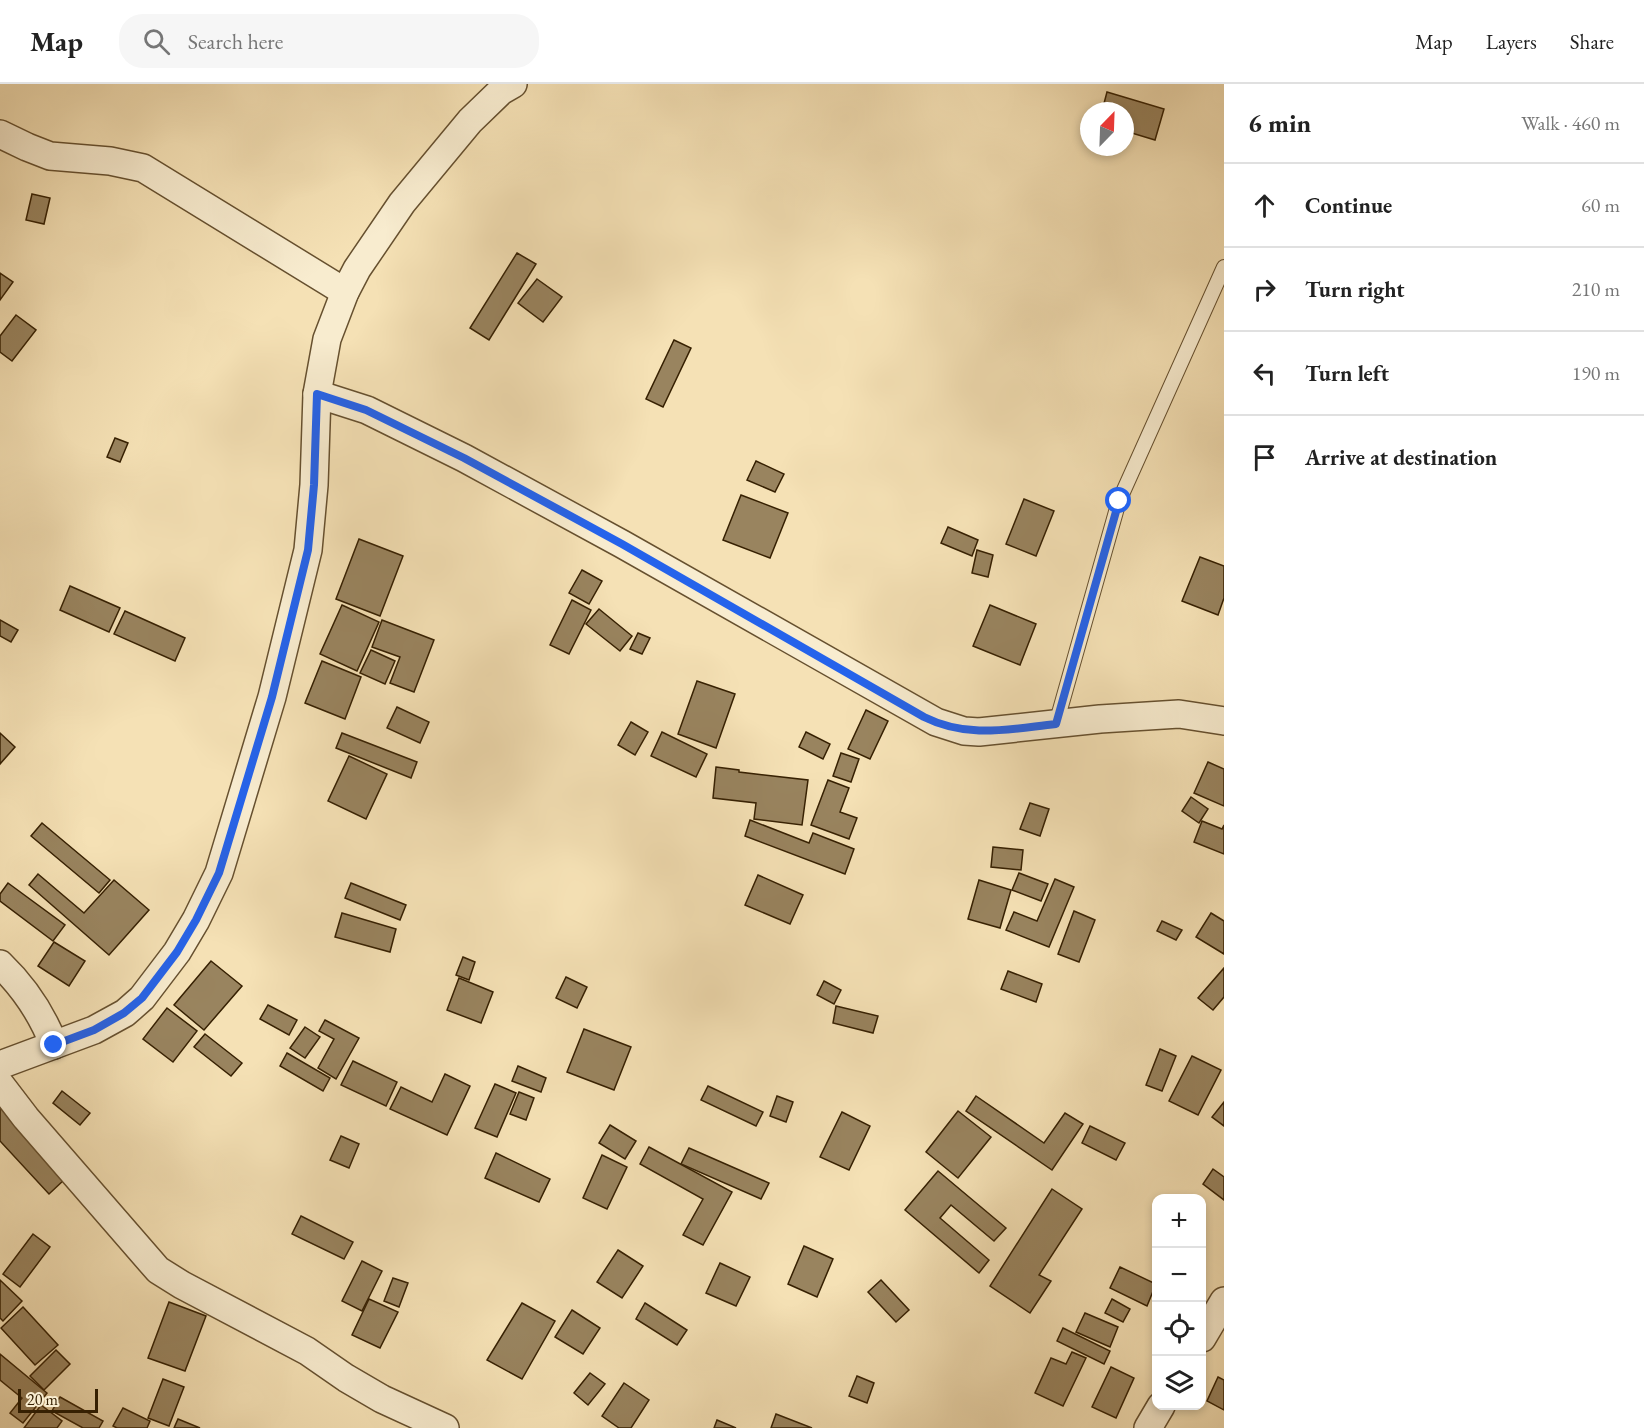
<!DOCTYPE html>
<meta charset="utf-8">
<style>
:root{--surface:#fff;--page:#f6f6f6;--text:#222;--muted:#767676;--line:#e0e0e0}
body{margin:0;font-family:"EB Garamond",serif;background:var(--page);color:var(--text)}
.controls{position:absolute;right:18px;bottom:18px;display:grid;overflow:hidden;border-radius:12px;box-shadow:0 3px 9px #0003}
.controls button{width:54px;height:54px;display:grid;place-items:center;padding:0;border:0;border-bottom:2px solid var(--line);background:var(--surface);color:var(--text);font:30px sans-serif}
.compass{position:absolute;left:1080px;top:18px;width:54px;height:54px;border-radius:50%;background:var(--surface);box-shadow:0 3px 9px #0003;rotate:23deg}
.scale{position:absolute;left:18px;bottom:15px;width:80px;box-sizing:border-box;padding-left:6px;border:3px solid #362002;border-top:0;font-size:16px;line-height:21px;white-space:nowrap;color:#362002;-webkit-text-stroke:4px #f8eccf;paint-order:stroke}
.stop{position:absolute;width:18px;height:18px;margin:-14px;border:4px solid #2563eb;border-radius:50%;background:#fff}
.stop.end{background:#2563eb;border-color:#fff;box-shadow:0 2px 6px #0008}
.list{margin:0;padding:0;list-style:none}
h2{display:flex;justify-content:space-between;align-items:center;height:78px;margin:0;padding:0 24px;font-size:26px}
h2 small{font-size:20px;font-weight:400;color:var(--muted)}
.list li{display:grid;grid-template-columns:39px 1fr auto;gap:18px;align-items:center;box-sizing:border-box;height:84px;padding:0 24px;border-top:2px solid var(--line)}
.list b{display:block;font-size:22px;white-space:nowrap}
.list em{font-size:20px;font-style:normal;color:var(--muted)}
.icon{flex:none;width:33px;height:33px;fill:none;stroke:currentColor;stroke-width:2;stroke-linecap:round;stroke-linejoin:round}
.map{position:relative;flex:none;width:1224px;height:1344px;overflow:hidden}
header{display:flex;align-items:center;gap:36px;box-sizing:border-box;height:84px;padding:0 30px;background:var(--surface);border-bottom:2px solid var(--line)}
header strong{font-size:28px}
nav{display:flex;gap:33px;margin-inline-start:auto;font-size:21px}
.search{width:420px;height:54px;background:var(--page);display:flex;align-items:center;gap:15px;box-sizing:border-box;padding:0 21px;border-radius:24px;color:var(--muted);font-size:22px}
main{display:flex}
aside{flex:1;background:var(--surface)}
.map>svg:first-child{display:block}
.building{fill:#99845f;stroke:#362002;stroke-width:1.5}
.lines{fill:none;stroke-linecap:round;stroke-linejoin:round}
.lane-casing{stroke:#66502f;stroke-width:16}
.street-casing{stroke:#66502f;stroke-width:30}
.lane{stroke:#f8eccf;stroke-width:14}
.street{stroke:#f8eccf;stroke-width:27}
.route{stroke:#2563eb;stroke-width:8}
</style>
<header>
<strong>Map</strong>
<div class="search"><svg class="icon" aria-label="search" viewBox="0 0 24 24"><circle cx="10" cy="10" r="6"/><path d="M15 15l6 6"/></svg>Search here</div>
<nav><a>Map</a><a>Layers</a><a>Share</a></nav>
</header>
<main>
<div class="map">
<svg width="1224" height="1344" viewBox="0 0 1224 1344">
<rect width="100%" height="100%" fill="#f5e1b5"/>
<filter id="stains"><feTurbulence type="fractalNoise" baseFrequency=".00333" numOctaves="4"/><feColorMatrix values="0 0 0 0 .2 0 0 0 0 .09 0 0 0 0 .02 0 0 0 .5 -.17"/></filter>
<radialGradient id="worn" r=".72"><stop offset=".6" stop-color="#630" stop-opacity="0"/><stop offset="1" stop-color="#630" stop-opacity=".3"/></radialGradient>
<g class="building">
<path d="M1107,8L1164,25L1155,56L1125,47V27H1102Z"/>
<path d="M32,110L50,114L44,140L26,136Z"/>
<path d="M517,169L536,180L489,256L470,244Z"/>
<path d="M0,189L13,198L0,216Z"/>
<path d="M537,195L562,213L543,238L518,219Z"/>
<path d="M16,231L36,246L12,277L0,268V252Z"/>
<path d="M674,256L691,264L663,323L646,315Z"/>
<path d="M115,354L128,359L120,378L107,373Z"/>
<path d="M756,377L784,390L775,408L747,396Z"/>
<path d="M741,411L788,429L770,474L723,456Z"/>
<path d="M1024,415L1054,427L1036,472L1006,460Z"/>
<path d="M948,443L978,456L972,472L941,459Z"/>
<path d="M359,455L403,472L380,532L336,515Z"/>
<path d="M977,466L993,471L988,493L972,489Z"/>
<path d="M1200,473L1224,482V514L1218,531L1182,517Z"/>
<path d="M582,486L602,497L589,520L569,509Z"/>
<path d="M70,502L120,524L109,548L60,526Z"/>
<path d="M572,516L591,526L569,570L550,561Z"/>
<path d="M342,521L379,538L357,587L320,570Z"/>
<path d="M990,521L1036,540L1020,581L973,562Z"/>
<path d="M599,525L632,552L620,567L586,540Z"/>
<path d="M125,527L185,554L175,577L114,550Z"/>
<path d="M0,536L18,546L11,558L0,552Z"/>
<path d="M382,536L434,556L414,608L390,599L400,573L372,563Z"/>
<path d="M638,549L650,554L642,570L630,565Z"/>
<path d="M371,566L395,577L385,600L360,589Z"/>
<path d="M322,577L361,593L345,635L305,619Z"/>
<path d="M697,597L735,610L716,664L678,650Z"/>
<path d="M397,623L429,638L420,659L387,644Z"/>
<path d="M866,626L888,637L870,675L848,665Z"/>
<path d="M631,638L648,648L635,671L618,661Z"/>
<path d="M662,648L707,670L696,693L651,672Z"/>
<path d="M806,648L830,660L823,675L799,663Z"/>
<path d="M0,649L15,663L0,680Z"/>
<path d="M342,649L417,678L411,694L336,664Z"/>
<path d="M841,669L859,675L851,698L833,692Z"/>
<path d="M349,672L387,690L366,735L328,717Z"/>
<path d="M1208,678L1224,685V722L1194,709Z"/>
<path d="M716,683L739,686V688L808,696L802,741L754,735L756,719L713,714Z"/>
<path d="M828,696L849,704L840,728L857,734L849,755L811,741Z"/>
<path d="M1191,713L1208,725L1199,739L1182,727Z"/>
<path d="M1030,719L1049,725L1040,752L1020,745Z"/>
<path d="M750,736L809,759L813,749L854,765L845,790L745,752Z"/>
<path d="M1202,737L1222,745L1224,741V770L1194,758Z"/>
<path d="M42,739L110,796L99,809L31,752Z"/>
<path d="M993,763L1023,766L1021,786L991,783Z"/>
<path d="M1019,789L1048,800L1041,817L1012,806Z"/>
<path d="M38,790L84,829L114,796L149,826L109,871L29,801Z"/>
<path d="M758,791L803,811L790,840L745,821Z"/>
<path d="M1055,795L1074,803L1049,863L1006,846L1014,828L1037,837Z"/>
<path d="M979,796L1011,806L1000,844L968,835Z"/>
<path d="M8,799L65,841L53,857L0,817V810Z"/>
<path d="M351,799L406,821L400,836L345,814Z"/>
<path d="M1074,827L1095,836L1079,878L1058,870Z"/>
<path d="M342,829L396,845L390,868L335,853Z"/>
<path d="M1211,829L1224,837V870L1196,853Z"/>
<path d="M1162,837L1182,846L1176,856L1157,847Z"/>
<path d="M54,858L85,877L69,902L38,882Z"/>
<path d="M463,873L475,878L469,896L456,891Z"/>
<path d="M211,877L242,902L204,946L174,921Z"/>
<path d="M1224,884V913L1213,926L1198,914Z"/>
<path d="M1008,887L1042,900L1036,918L1001,905Z"/>
<path d="M566,893L587,903L577,924L556,914Z"/>
<path d="M459,894L493,908L481,939L447,926Z"/>
<path d="M824,897L841,906L834,920L817,911Z"/>
<path d="M268,921L297,936L289,951L260,935Z"/>
<path d="M836,922L878,932L873,949L833,939Z"/>
<path d="M167,924L197,947L173,978L143,955Z"/>
<path d="M325,936L359,954L336,995L318,984L334,955L319,947Z"/>
<path d="M305,943L320,953L305,974L290,964Z"/>
<path d="M584,945L631,963L614,1006L567,988Z"/>
<path d="M205,950L242,979L231,992L194,963Z"/>
<path d="M1160,965L1176,972L1162,1007L1146,1001Z"/>
<path d="M287,969L330,994L323,1007L280,982Z"/>
<path d="M1192,972L1221,986L1198,1031L1169,1017Z"/>
<path d="M353,977L397,998L386,1022L341,1001Z"/>
<path d="M518,982L546,994L541,1008L512,997Z"/>
<path d="M445,990L470,1002L447,1051L390,1025L401,1003L432,1018Z"/>
<path d="M495,1000L516,1009L497,1053L475,1044Z"/>
<path d="M708,1002L763,1028L756,1042L701,1016Z"/>
<path d="M62,1007L90,1029L80,1041L53,1019Z"/>
<path d="M519,1008L534,1014L526,1036L510,1030Z"/>
<path d="M777,1012L793,1018L786,1038L770,1032Z"/>
<path d="M976,1012L1044,1059L1065,1029L1083,1040L1052,1086L966,1027Z"/>
<path d="M1224,1018V1042L1212,1033Z"/>
<path d="M0,1023L65,1095L49,1110L0,1057Z"/>
<path d="M958,1027L991,1053L958,1094L926,1068Z"/>
<path d="M842,1028L870,1042L849,1086L820,1073Z"/>
<path d="M610,1041L636,1057L625,1075L599,1059Z"/>
<path d="M1090,1042L1125,1059L1116,1076L1082,1059Z"/>
<path d="M341,1052L359,1060L349,1084L330,1076Z"/>
<path d="M649,1063L732,1108L703,1161L683,1151L703,1115L640,1080Z"/>
<path d="M689,1064L769,1099L761,1115L681,1080Z"/>
<path d="M496,1069L550,1095L539,1118L485,1094Z"/>
<path d="M602,1071L627,1083L607,1125L583,1114Z"/>
<path d="M1213,1085L1224,1093V1116L1203,1100Z"/>
<path d="M938,1087L1006,1144L994,1157L951,1121L940,1134L989,1176L979,1189L905,1126Z"/>
<path d="M1052,1105L1082,1125L1039,1191L1051,1197L1030,1229L990,1202Z"/>
<path d="M301,1132L353,1158L344,1175L292,1150Z"/>
<path d="M33,1150L50,1163L20,1203L3,1190Z"/>
<path d="M804,1162L833,1175L817,1213L788,1200Z"/>
<path d="M618,1166L643,1182L622,1214L597,1198Z"/>
<path d="M362,1177L382,1187L362,1227L342,1217Z"/>
<path d="M720,1179L750,1193L736,1222L706,1209Z"/>
<path d="M1120,1183L1156,1200L1147,1222L1110,1204Z"/>
<path d="M393,1194L408,1199L399,1223L384,1217Z"/>
<path d="M0,1196L22,1217L3,1237L0,1234Z"/>
<path d="M881,1196L909,1226L896,1238L868,1208Z"/>
<path d="M369,1215L398,1228L380,1264L352,1251Z"/>
<path d="M1112,1215L1130,1225L1123,1238L1105,1229Z"/>
<path d="M169,1218L206,1232L185,1287L148,1274Z"/>
<path d="M522,1219L555,1237L522,1295L487,1276Z"/>
<path d="M645,1219L687,1246L677,1261L636,1235Z"/>
<path d="M23,1223L58,1261L35,1281L1,1244Z"/>
<path d="M572,1226L600,1244L583,1270L555,1253Z"/>
<path d="M1085,1229L1118,1243L1110,1263L1076,1248Z"/>
<path d="M1063,1244L1110,1267L1104,1280L1057,1257Z"/>
<path d="M56,1266L70,1280L44,1306L30,1292Z"/>
<path d="M1072,1268L1086,1274L1063,1322L1035,1309L1051,1274L1066,1280Z"/>
<path d="M0,1270L47,1309L23,1339L10,1329L22,1314L0,1296Z"/>
<path d="M1111,1283L1134,1294L1116,1334L1092,1323Z"/>
<path d="M590,1289L605,1300L588,1321L574,1309Z"/>
<path d="M857,1292L874,1299L867,1319L849,1312Z"/>
<path d="M1218,1293L1224,1296V1326L1207,1317Z"/>
<path d="M163,1295L184,1303L169,1342L148,1334Z"/>
<path d="M624,1299L649,1316L631,1344H619L602,1332Z"/>
<path d="M60,1313L103,1337L99,1344H83L52,1327Z"/>
<path d="M41,1321L62,1337L57,1344H24Z"/>
<path d="M123,1324L150,1337L147,1344H117L113,1342Z"/>
<path d="M776,1330L812,1344H771Z"/>
<path d="M178,1335L200,1344H174Z"/>
<path d="M717,1336L736,1344H714Z"/>
</g>
<g class="lines">
<g class="lane-casing">
<path id="lane" d="M1056,640L1119,417L1224,183"/>
</g>
<g class="street-casing">
<g id="street">
<path d="M0,50L27,63L50,72L110,77L143,84L345,208"/>
<path d="M317,310L367,326L464,374L622,460L936,638L964,647L979,648L1100,635L1179,630L1224,637"/>
<path d="M0,880C24,903 42,930 54,961"/>
<path d="M0,981L94,946L125,929L142,914L177,868L196,836L219,789L272,613L308,466L314,401L317,310L327,255L345,208L357,185L402,119L470,37L501,7L513,0"/>
<path d="M0,1000L26,1034L158,1186L182,1201L307,1267L346,1294L382,1315L445,1344"/>
<path d="M1202,1254L1224,1217"/>
<path d="M1148,1344L1161,1322"/>
</g>
</g>
<use href="#lane" class="lane"/>
<use href="#street" class="street"/>
</g>
<g class="lines">
<path class="route" d="M54,961L94,946L124,929L142,914L177,868L196,836L219,789L272,613L308,466L314,401L317,310L366,326L464,374L622,460L924,633C968,655 1009,645 1056,640L1119,417"/>
</g>
<rect width="100%" height="100%" filter="url(#stains)"/>
<rect width="100%" height="100%" fill="url(#worn)"/>
</svg>
<div class="controls">
<button>+</button>
<button>−</button>
<button><svg class="icon" aria-label="locate" viewBox="0 0 24 24"><circle cx="12" cy="12" r="6"/><path d="M12 2v4M12 18v4M2 12h4M18 12h4"/></svg></button>
<button><svg class="icon" aria-label="layers" viewBox="0 0 24 24"><path d="M12 4l9 5-9 5-9-5zM3 14l9 5 9-5"/></svg></button>
</div>
<svg class="compass" viewBox="-18 -18 36 36"><path d="M0-13l5 13h-10z" fill="#e53935"/><path d="M0 13l5-13h-10z" fill="#767676"/></svg>
<div class="scale">20 m</div>
<div class="stop" style="left:1119px;top:417px"></div>
<div class="stop end" style="left:54px;top:961px"></div>
</div>
<aside>
<h2>6 min<small>Walk · 460 m</small></h2>
<ul class="list">
<li><svg class="icon" aria-label="ahead" viewBox="0 0 24 24"><path d="M12 20V5M6 11l6-6 6 6"/></svg><div><b>Continue</b></div><em>60 m</em></li>
<li><svg class="icon" aria-label="right" viewBox="0 0 24 24"><path d="M7 20v-9h11M14 6l5 5-5 5"/></svg><div><b>Turn right</b></div><em>210 m</em></li>
<li><svg class="icon" aria-label="left" viewBox="0 0 24 24"><path d="M17 20v-9H6M10 6l-5 5 5 5"/></svg><div><b>Turn left</b></div><em>190 m</em></li>
<li><svg class="icon" aria-label="arrive" viewBox="0 0 24 24"><path d="M6 21V4h12l-3 4 3 4H6"/></svg><div><b>Arrive at destination</b></div></li>
</ul>
</aside>
</main>
